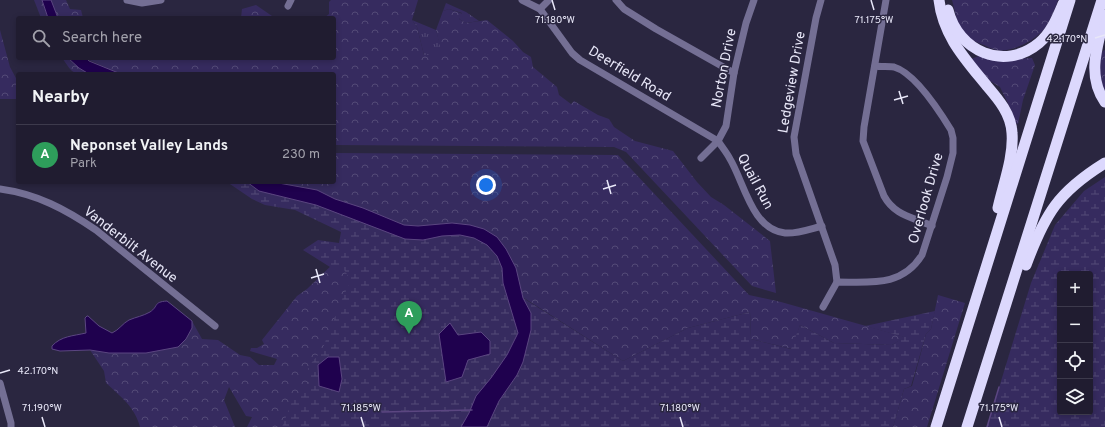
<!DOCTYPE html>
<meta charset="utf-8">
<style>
:root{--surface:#201c30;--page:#282538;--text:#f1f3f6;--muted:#a2a1ab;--line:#3d3a4c;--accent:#bdbf43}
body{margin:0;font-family:Overpass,sans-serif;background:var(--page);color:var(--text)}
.controls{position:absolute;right:12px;bottom:12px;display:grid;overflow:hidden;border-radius:4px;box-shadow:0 2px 6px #0003}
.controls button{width:36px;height:36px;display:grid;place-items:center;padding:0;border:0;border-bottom:1px solid var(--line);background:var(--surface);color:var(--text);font:20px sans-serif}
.you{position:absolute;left:486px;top:185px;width:14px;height:14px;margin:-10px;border:3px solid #fff;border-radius:50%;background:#1a73e8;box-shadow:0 0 0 6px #1a73e833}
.badge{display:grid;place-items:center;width:26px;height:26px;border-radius:50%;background:var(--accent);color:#fff;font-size:13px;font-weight:700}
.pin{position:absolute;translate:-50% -33px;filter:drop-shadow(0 1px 2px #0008)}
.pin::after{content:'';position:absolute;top:21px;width:14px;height:12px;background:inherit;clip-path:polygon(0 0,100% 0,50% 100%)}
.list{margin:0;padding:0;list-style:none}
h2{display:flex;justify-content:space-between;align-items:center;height:52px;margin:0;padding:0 16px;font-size:17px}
h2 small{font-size:13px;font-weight:400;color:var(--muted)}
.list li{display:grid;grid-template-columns:26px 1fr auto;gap:12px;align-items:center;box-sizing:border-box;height:60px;padding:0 16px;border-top:1px solid var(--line)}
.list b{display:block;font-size:15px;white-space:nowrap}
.list p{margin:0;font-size:13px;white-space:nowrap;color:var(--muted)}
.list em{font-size:13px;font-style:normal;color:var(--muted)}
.icon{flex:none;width:22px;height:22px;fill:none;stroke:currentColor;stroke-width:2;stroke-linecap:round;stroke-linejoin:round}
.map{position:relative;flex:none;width:1105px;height:427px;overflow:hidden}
.search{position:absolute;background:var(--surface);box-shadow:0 2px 6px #0003;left:16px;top:16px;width:320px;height:44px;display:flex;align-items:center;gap:10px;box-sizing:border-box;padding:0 14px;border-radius:4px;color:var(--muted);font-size:15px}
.panel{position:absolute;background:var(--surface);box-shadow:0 2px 6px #0003;left:16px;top:72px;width:320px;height:112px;border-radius:4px}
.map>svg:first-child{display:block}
.grass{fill:url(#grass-tufts)}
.forest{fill:url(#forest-crowns)}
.wetland{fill:url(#wetland-marsh);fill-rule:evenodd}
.water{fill:#1f014e;stroke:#5b4681}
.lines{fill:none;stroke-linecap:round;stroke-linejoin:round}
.stream{stroke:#5b4681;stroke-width:1.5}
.minor{stroke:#746f94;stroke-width:7}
.highway{stroke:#dcd8fd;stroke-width:11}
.ticks{fill:none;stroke:#e8e7f8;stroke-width:1.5}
.labels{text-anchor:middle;stroke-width:3;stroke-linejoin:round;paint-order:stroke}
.street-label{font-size:14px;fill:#e8e7f8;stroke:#2a2640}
.ticks-label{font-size:10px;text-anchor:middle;fill:#e8e7f8;stroke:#2a2640;stroke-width:3;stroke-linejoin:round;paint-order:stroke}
</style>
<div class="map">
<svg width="1105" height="427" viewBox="0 0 1105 427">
<defs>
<pattern id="grass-tufts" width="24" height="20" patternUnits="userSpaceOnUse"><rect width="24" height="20" fill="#362b5f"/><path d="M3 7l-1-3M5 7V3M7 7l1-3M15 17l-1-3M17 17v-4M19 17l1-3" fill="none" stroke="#534a77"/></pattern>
<pattern id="forest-crowns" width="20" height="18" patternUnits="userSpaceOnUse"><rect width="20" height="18" fill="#362b5f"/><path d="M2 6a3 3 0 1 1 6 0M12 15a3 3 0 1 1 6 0" fill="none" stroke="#534a77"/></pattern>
<pattern id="wetland-marsh" width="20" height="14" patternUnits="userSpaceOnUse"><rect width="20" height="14" fill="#362b5f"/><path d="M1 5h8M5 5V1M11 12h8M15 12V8" fill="none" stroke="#534a77"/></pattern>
</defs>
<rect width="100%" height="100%" fill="#2a2640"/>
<g class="grass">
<path d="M446,3L466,12L479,21L466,23L459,19L462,13L449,9L443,11Z"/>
<path d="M412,20L436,30L443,55H424L417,27Z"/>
</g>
<g class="forest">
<path d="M34,0H42L48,18H41Z"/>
<path d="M51,0H66L70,9L81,10L83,18H58Z"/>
<path d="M331,0H418L412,20L417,27L424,55H442L436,30L443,11L449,9L463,14L459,19L466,23L487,20L513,41L523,52L531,57L533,67L557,87L559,95L571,104L574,101L598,115L609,119L614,127L635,141L673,151L697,182L711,197L724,205L770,241L776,293L752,286L626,152L614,147L334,145V74H121L89,60L86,58H334V18H324L329,14V2Z"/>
<path d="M952,0H1058C1055,10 1050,20 1045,28C1036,40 1011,53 996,50C992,49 988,47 984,45C978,43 970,40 965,34C957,26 955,11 952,0Z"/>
<path d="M256,5L272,16L271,18H241L242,9Z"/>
<path d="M0,30L10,67L18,82V99H0Z"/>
<path d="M1105,50V96L1099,82L1101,52Z"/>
<path d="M979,56L1011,59L1032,58L1035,65L1023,100L1018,124L1015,123L1012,112L1000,87L987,79L971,59Z"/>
<path d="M62,58H68L79,68L89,74C70,74 72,71 62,58Z"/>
<path d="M334,153L618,155L749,295L781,302L905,337L892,345L834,343L800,325L792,349L751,339L750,312L688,328L623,361L524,298L487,427H247L252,417L246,416L229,387L224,400L235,427H140C135,407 121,397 106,383L104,371L90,350L109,353L178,347L186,339L192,328V321L202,339L218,340L240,355L250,357L259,365H274L277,359L250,351L251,348H257L264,344L262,340L297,296L307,289L364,234L452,223L418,226L404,225L363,208L335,199L317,190L273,182H334Z"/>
<path d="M938,295L965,303L927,427H893L904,389L912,386L926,334L931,329Z"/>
</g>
<g class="wetland">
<path d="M1105,177V427H987L1031,283L1055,225L1084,191ZM1060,274H1090V412H1060Z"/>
<path d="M227,182H247L259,191L316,205L361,221L442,236L460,235L474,238L487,245L497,256L502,268L503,283L518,333L507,355L491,379L476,396L469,413L461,427H282L293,399L308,384V367L322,350L343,297L351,281L343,268L330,267L303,250L318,240L339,243L341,232L295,210L265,205L252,199ZM450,323L458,335L481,332L468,360L462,377L446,382L439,334Z"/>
<path d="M523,298L623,361L688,328L750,312L751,339L791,349L800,325L834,343L892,345L904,337L865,326L935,311L931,329L926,334L911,386L904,389L893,427H487L499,401L517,375L523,362L531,330V313Z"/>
</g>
<g class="water">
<path d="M42,0H51L58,18H48Z"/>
<path d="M68,58H86L89,61L121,74H89L79,68Z"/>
<path d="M247,182H273L317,190L335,199L363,208L404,225L418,226L452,223L470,225L484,229L497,237L506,249L516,268L523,298L531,313V330L523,362L517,375L499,401L487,427H461L469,413L476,396L491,378L507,355L518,333L503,283L502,268L497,256L487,245L474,238L460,235L442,236L423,240L405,239L316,205L259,191Z"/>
<path d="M167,301L192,321V328L186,339L178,347L146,353H109L90,350L60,351L52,349V346C61,336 73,336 86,333L85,318L87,316H88L99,326L112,333C119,330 123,323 129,320C136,317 143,316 150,312C159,306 153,302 167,301Z"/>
<path d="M450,323L458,335L481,332L490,341V354L468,360L462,377L446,382L439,334Z"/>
<path d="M328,357H339L342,379L339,392L319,386L318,365Z"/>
</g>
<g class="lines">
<g class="stream">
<path d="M382,412L472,410"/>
<path d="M987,427L999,387"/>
</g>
<g class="minor">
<path d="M127,0L142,3L161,0"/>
<path d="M522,0L540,9L572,53L580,60L718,141C722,147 727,153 730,159C744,182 752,230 785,233C797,234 810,229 822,226"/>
<path d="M616,0L624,9L656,29L734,73"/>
<path d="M821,0L816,18L794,137L796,154L835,265L837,282"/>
<path d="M886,0L864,127L863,141L884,196C895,216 913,217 932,226"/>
<path d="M288,6L291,0"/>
<path d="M540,9L549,0"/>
<path d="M701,158L718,141L726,126L734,73L746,23L754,0"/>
<path d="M0,189C37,194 65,209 96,230L215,326"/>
<path d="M823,307L837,282C871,282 902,287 922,255L947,177L953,153V138L951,130C940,112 915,73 894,67C889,66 881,67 875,66"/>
<path d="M0,383L11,423V427"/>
</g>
<g class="highway">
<path d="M939,0C943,36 966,60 987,86C999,100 1011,114 1012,133C1014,157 1003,185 998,208"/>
<path d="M948,10C958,51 1004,72 1039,43C1051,33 1057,18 1063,4"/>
<path d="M1105,15C1098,44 1086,75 1105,102"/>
<path d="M1026,265C1045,214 1058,192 1105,163"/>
<path d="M936,427L1070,0"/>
<path d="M967,427L1102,0"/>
</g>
</g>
<path class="ticks" d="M552,0L555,10M871,0L874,10M1095,38L1105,35M899,91L903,104M894,100L908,96M607,180L611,194M603,189L616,185M316,269L320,283M311,278L324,274M0,373L10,370M42,417L45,427M361,417L364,427M680,417L683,427M999,417L1002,427"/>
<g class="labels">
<g class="street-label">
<text transform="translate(723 68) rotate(-79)" y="5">Norton Drive</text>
<text transform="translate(630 73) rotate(31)" y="5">Deerfield Road</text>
<text transform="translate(791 82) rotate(-80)" y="5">Ledgeview Drive</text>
<text transform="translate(756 181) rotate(62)" y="5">Quail Run</text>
<text transform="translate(925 198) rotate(-74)" y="5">Overlook Drive</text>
<text transform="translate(131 244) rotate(38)" y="5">Vanderbilt Avenue</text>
</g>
</g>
<g class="ticks-label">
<text x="555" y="23">71.180°W</text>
<text x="874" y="23">71.175°W</text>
<text x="1067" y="42">42.170°N</text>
<text x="38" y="374">42.170°N</text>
<text x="42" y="411">71.190°W</text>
<text x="361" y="411">71.185°W</text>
<text x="680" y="411">71.180°W</text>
<text x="999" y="411">71.175°W</text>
</g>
</svg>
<div class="controls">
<button>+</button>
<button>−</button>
<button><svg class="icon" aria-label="locate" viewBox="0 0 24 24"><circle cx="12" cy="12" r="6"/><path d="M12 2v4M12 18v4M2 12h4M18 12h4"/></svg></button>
<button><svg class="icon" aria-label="layers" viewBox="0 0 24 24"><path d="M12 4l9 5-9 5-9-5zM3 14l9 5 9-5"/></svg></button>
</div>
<div class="you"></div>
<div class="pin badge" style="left:409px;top:334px;background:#2e9e5b">A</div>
<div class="search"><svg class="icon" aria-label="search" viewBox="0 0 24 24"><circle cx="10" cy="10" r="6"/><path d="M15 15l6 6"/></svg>Search here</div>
<section class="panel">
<h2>Nearby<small></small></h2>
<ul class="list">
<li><span class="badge" style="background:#2e9e5b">A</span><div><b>Neponset Valley Lands</b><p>Park</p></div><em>230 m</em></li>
</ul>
</section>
</div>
